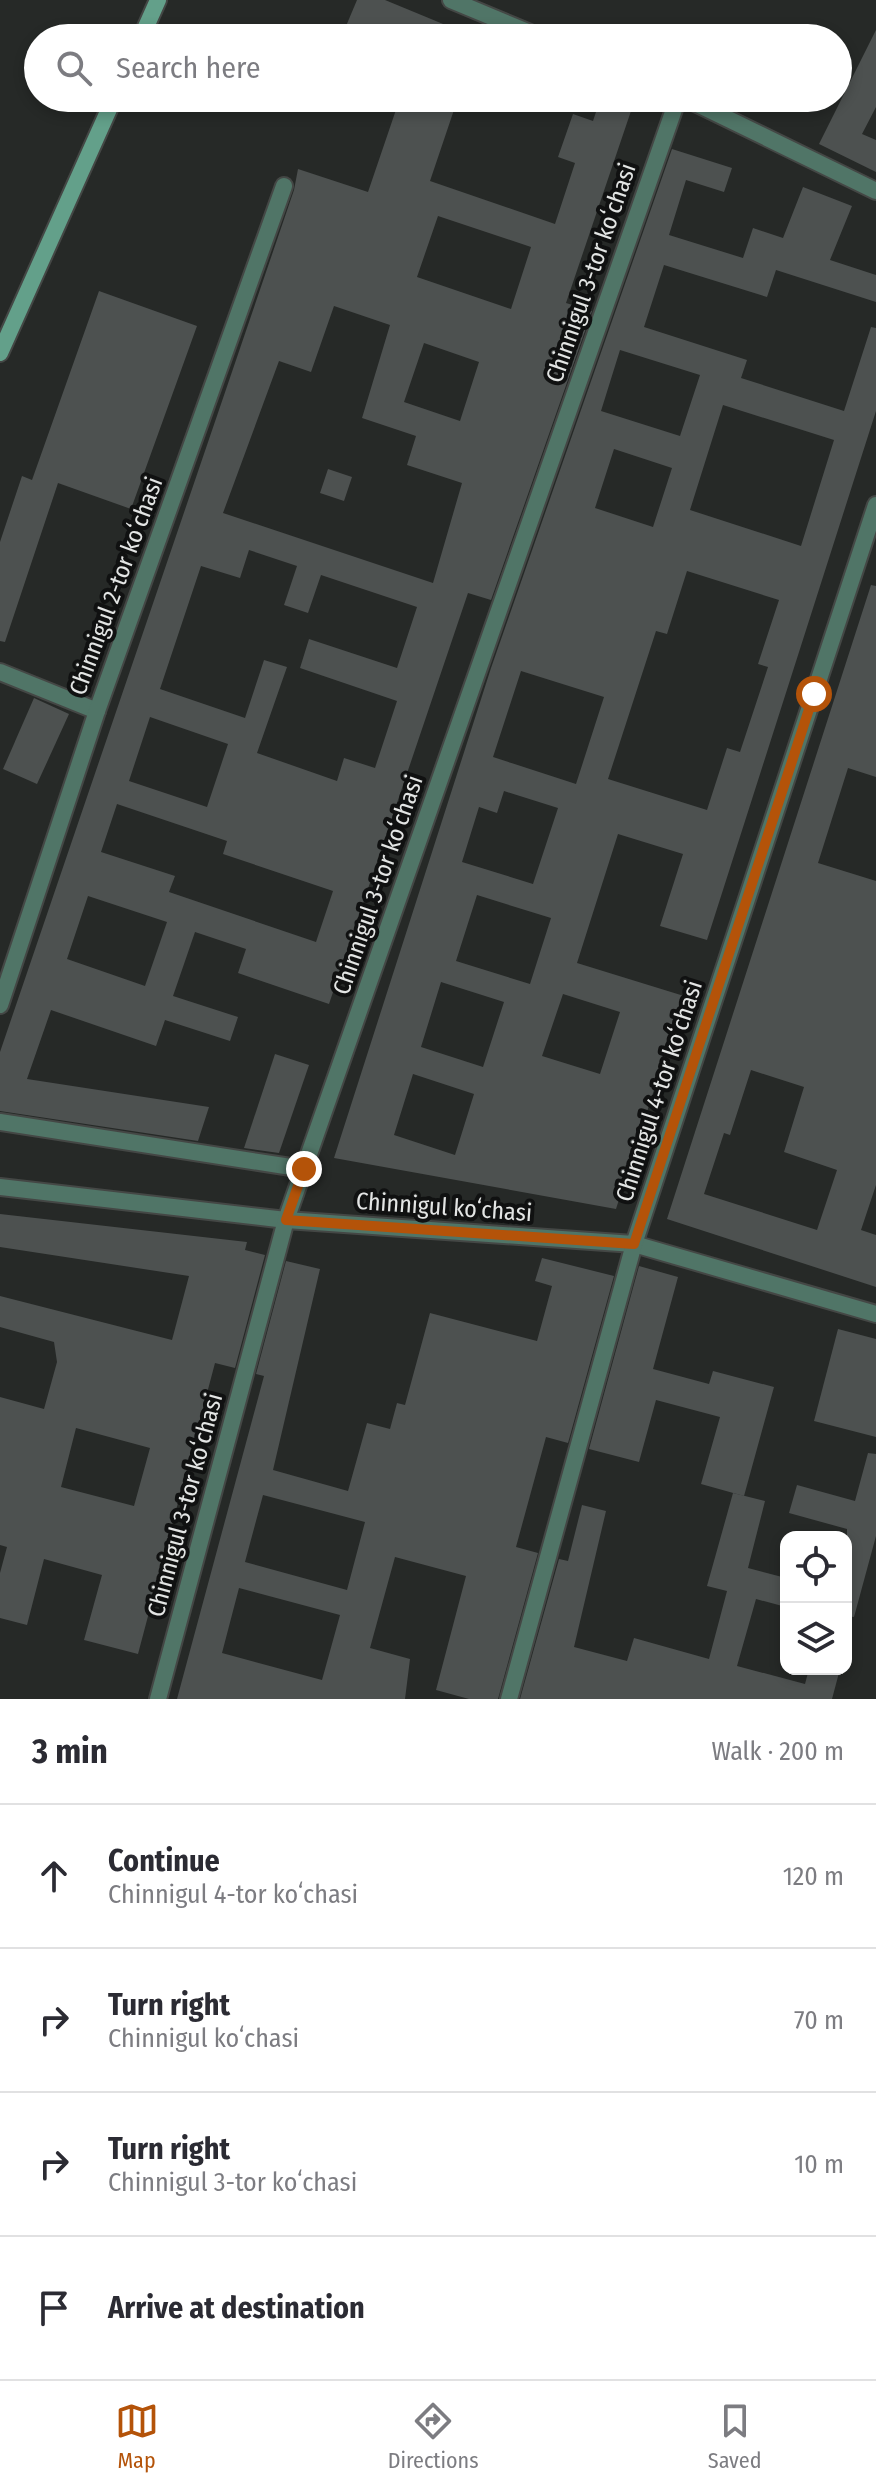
<!DOCTYPE html>
<meta charset="utf-8">
<style>
:root{--surface:#fff;--page:#f7f7f7;--text:#2b2b33;--muted:#7c7c81;--line:#e1e1e2;--accent:#b45309}
body{margin:0;font-family:"Fira Sans Condensed",sans-serif;background:var(--page);color:var(--text)}
.controls{position:absolute;right:24px;bottom:24px;display:grid;overflow:hidden;border-radius:16px;box-shadow:0 4px 12px #0003}
.controls button{width:72px;height:72px;display:grid;place-items:center;padding:0;border:0;border-bottom:2px solid var(--line);background:var(--surface);color:var(--text);font:40px sans-serif}
.stop{position:absolute;width:24px;height:24px;margin:-18px;border:6px solid #b45309;border-radius:50%;background:#fff}
.stop.end{background:#b45309;border-color:#fff;box-shadow:0 2px 8px #0008}
.list{margin:0;padding:0;list-style:none}
h2{display:flex;justify-content:space-between;align-items:center;height:104px;margin:0;padding:0 32px;font-size:34px}
h2 small{font-size:26px;font-weight:400;color:var(--muted)}
.list li{display:grid;grid-template-columns:52px 1fr auto;gap:24px;align-items:center;box-sizing:border-box;height:144px;padding:0 32px;border-top:2px solid var(--line)}
.list b{display:block;font-size:30px;white-space:nowrap}
.list p{margin:0;font-size:26px;white-space:nowrap;color:var(--muted)}
.list em{font-size:26px;font-style:normal;color:var(--muted)}
.icon{flex:none;width:44px;height:44px;fill:none;stroke:currentColor;stroke-width:2;stroke-linecap:round;stroke-linejoin:round}
.map{position:relative;flex:none;width:876px;height:1699px;overflow:hidden}
.search{position:absolute;background:var(--surface);box-shadow:0 4px 12px #0003;left:24px;right:24px;top:24px;height:88px;display:flex;align-items:center;gap:20px;box-sizing:border-box;padding:0 28px;border-radius:44px;color:var(--muted);font-size:30px}
.sheet{height:680px;background:var(--surface)}
nav{display:flex;justify-content:space-around;align-items:center;box-sizing:border-box;height:112px;border-top:2px solid var(--line);background:var(--surface);font-size:22px;color:var(--muted)}
nav a{display:grid;justify-items:center;gap:4px}
nav .on{color:var(--accent)}
.map>svg:first-child{display:block}
.building{fill:#4d5150;fill-rule:evenodd}
.lines{fill:none;stroke-linecap:round;stroke-linejoin:round}
.minor-casing{stroke:#444745;stroke-width:20}
.secondary-casing{stroke:#444745;stroke-width:20}
.minor{stroke:#507567;stroke-width:16}
.secondary{stroke:#63a08a;stroke-width:16}
.route{stroke:#b45309;stroke-width:10}
.labels{text-anchor:middle;stroke-width:8;stroke-linejoin:round;paint-order:stroke}
.street-label{font-size:24px;fill:#e3e5e4;stroke:#101111}
</style>
<div class="map">
<svg width="876" height="1699" viewBox="0 0 876 1699">
<rect width="100%" height="100%" fill="#262927"/>
<g class="building">
<path d="M357,0H385L477,38H341Z"/>
<path d="M876,30V107L862,134L876,140V172L819,144Z"/>
<path d="M400,98H458L430,181L555,224L575,163L558,157L573,114L593,121L600,100L631,111L566,303L592,311L491,600L468,593L329,1004L238,973L246,949L195,932L173,996L238,1017L230,1041L165,1020L156,1046L51,1010L27,1079L209,1107L198,1141L0,1111V1052L294,190L298,169L368,192ZM438,216L531,247L511,309L417,277ZM334,306L390,325L362,418L416,436L407,465L462,483L433,583L223,513L279,361L311,372ZM424,343L479,362L460,421L404,402ZM249,550L297,566L284,605L308,613L321,575L417,607L397,668L309,639L300,668L397,701L375,768L344,758L337,781L257,753L287,667L264,660L245,718L160,689L201,566L240,578ZM150,717L228,744L207,807L129,781ZM117,804L227,841L223,854L333,891L316,942L169,892L175,876L101,852ZM88,896L167,922L145,986L67,959Z"/>
<path d="M672,149L732,168L724,192L686,180L669,235L743,258L753,228L783,238L803,187L852,206L830,260L876,275V302L776,270L767,297L664,265L644,327L747,360L741,378L844,411L871,327L876,328V411L707,940L660,926L683,854L618,834L577,963L684,996L616,1209L334,1158L491,668ZM620,350L700,375L680,436L601,411ZM723,405L834,440L801,546L690,510ZM614,449L672,468L653,527L595,508ZM687,571L779,600L758,664L768,667L740,752L727,748L707,810L608,779L656,631L667,634ZM521,671L604,697L576,784L493,757ZM504,791L558,808L533,884L462,862L479,807L497,813ZM477,895L551,918L530,984L456,961ZM441,982L504,1002L483,1067L421,1047ZM563,994L620,1012L600,1074L542,1056ZM413,1074L474,1094L455,1155L394,1135Z"/>
<path d="M99,291L197,326L131,509L58,483L5,642L0,641V542L22,476L32,480Z"/>
<path d="M328,469L352,477L344,501L320,493Z"/>
<path d="M871,585L876,586V777L848,768L818,863L876,881V1185L861,1230L876,1235V1287L667,1219ZM751,1070L804,1087L784,1152L837,1170L817,1230L704,1194L724,1133L730,1135Z"/>
<path d="M34,698L69,714L37,784L3,769Z"/>
<path d="M275,1054L309,1065L279,1153L244,1148Z"/>
<path d="M0,1214L247,1242L245,1250L265,1255L235,1368L215,1363L138,1654L84,1640L102,1575L44,1559L27,1625L0,1618V1573L7,1547L0,1545V1397L44,1409L57,1362L54,1342L0,1327V1296L172,1340L189,1276L0,1247ZM76,1428L150,1448L134,1506L61,1487Z"/>
<path d="M542,1258L614,1276L568,1443L546,1437L516,1547L538,1553L498,1699H469L436,1690L466,1576L395,1557L370,1648L410,1659L405,1699H177L264,1376L256,1374L286,1261L320,1269L273,1470L348,1491L367,1423L390,1429L397,1403L405,1405L430,1313L537,1341L552,1286L535,1281ZM263,1495L365,1522L347,1590L245,1562ZM239,1588L340,1615L322,1680L222,1653Z"/>
<path d="M639,1266L678,1277L653,1369L709,1384L713,1371L774,1387L744,1496L701,1484L720,1417L656,1400L639,1462L589,1449Z"/>
<path d="M838,1329L876,1339V1437L814,1421Z"/>
<path d="M868,1453L876,1454V1536L854,1617L846,1616L847,1529L789,1513L797,1485L855,1501Z"/>
<path d="M733,1493L765,1501L748,1568L786,1578V1607L756,1599L737,1666L805,1684L809,1669H840L832,1699H520L559,1559L568,1561L582,1505L606,1511L574,1647L627,1661L634,1638L709,1659L727,1591L707,1586Z"/>
</g>
<g class="lines">
<g class="minor-casing">
<g id="minor">
<path d="M451,0L542,38"/>
<path d="M685,98L876,191"/>
<path d="M0,672L97,711"/>
<path d="M0,1005L97,711L284,186"/>
<path d="M0,1122L304,1169"/>
<path d="M0,1187L286,1220L634,1244L876,1314"/>
<path d="M158,1699L286,1220L678,98"/>
<path d="M509,1699L634,1244L876,505"/>
</g>
</g>
<g class="secondary-casing">
<g id="secondary">
<path d="M141,38L158,0"/>
<path d="M0,353L114,98"/>
</g>
</g>
<use href="#minor" class="minor"/>
<use href="#secondary" class="secondary"/>
</g>
<g class="lines">
<path class="route" d="M304,1169L286,1220L634,1244L814,694"/>
</g>
<g class="labels">
<g class="street-label">
<text transform="translate(591 273) rotate(-71)" y="8">Chinnigul 3-tor koʻchasi</text>
<text transform="translate(116 586) rotate(-70)" y="8">Chinnigul 2-tor koʻchasi</text>
<text transform="translate(378 885) rotate(-71)" y="8">Chinnigul 3-tor koʻchasi</text>
<text transform="translate(659 1091) rotate(-72)" y="8">Chinnigul 4-tor koʻchasi</text>
<text transform="translate(444 1207) rotate(4)" y="8">Chinnigul koʻchasi</text>
<text transform="translate(185 1505) rotate(-75)" y="8">Chinnigul 3-tor koʻchasi</text>
</g>
</g>
</svg>
<div class="controls">
<button><svg class="icon" aria-label="locate" viewBox="0 0 24 24"><circle cx="12" cy="12" r="6"/><path d="M12 2v4M12 18v4M2 12h4M18 12h4"/></svg></button>
<button><svg class="icon" aria-label="layers" viewBox="0 0 24 24"><path d="M12 4l9 5-9 5-9-5zM3 14l9 5 9-5"/></svg></button>
</div>
<div class="stop" style="left:814px;top:694px"></div>
<div class="stop end" style="left:304px;top:1169px"></div>
<div class="search"><svg class="icon" aria-label="search" viewBox="0 0 24 24"><circle cx="10" cy="10" r="6"/><path d="M15 15l6 6"/></svg>Search here</div>
</div>
<section class="sheet">
<h2>3 min<small>Walk · 200 m</small></h2>
<ul class="list">
<li><svg class="icon" aria-label="ahead" viewBox="0 0 24 24"><path d="M12 20V5M6 11l6-6 6 6"/></svg><div><b>Continue</b><p>Chinnigul 4-tor koʻchasi</p></div><em>120 m</em></li>
<li><svg class="icon" aria-label="right" viewBox="0 0 24 24"><path d="M7 20v-9h11M14 6l5 5-5 5"/></svg><div><b>Turn right</b><p>Chinnigul koʻchasi</p></div><em>70 m</em></li>
<li><svg class="icon" aria-label="right" viewBox="0 0 24 24"><path d="M7 20v-9h11M14 6l5 5-5 5"/></svg><div><b>Turn right</b><p>Chinnigul 3-tor koʻchasi</p></div><em>10 m</em></li>
<li><svg class="icon" aria-label="arrive" viewBox="0 0 24 24"><path d="M6 21V4h12l-3 4 3 4H6"/></svg><div><b>Arrive at destination</b></div></li>
</ul>
</section>
<nav>
<a class="on"><svg class="icon" aria-label="map" viewBox="0 0 24 24"><path d="M3 6l6-2 6 2 6-2v14l-6 2-6-2-6 2zM9 4v14M15 6v14"/></svg>Map</a>
<a><svg class="icon" aria-label="directions" viewBox="0 0 24 24"><path d="M12 3l9 9-9 9-9-9zM9 14v-3h6M13 9l2 2-2 2"/></svg>Directions</a>
<a><svg class="icon" aria-label="saved" viewBox="0 0 24 24"><path d="M7 4h10v16l-5-4-5 4z"/></svg>Saved</a>
</nav>
